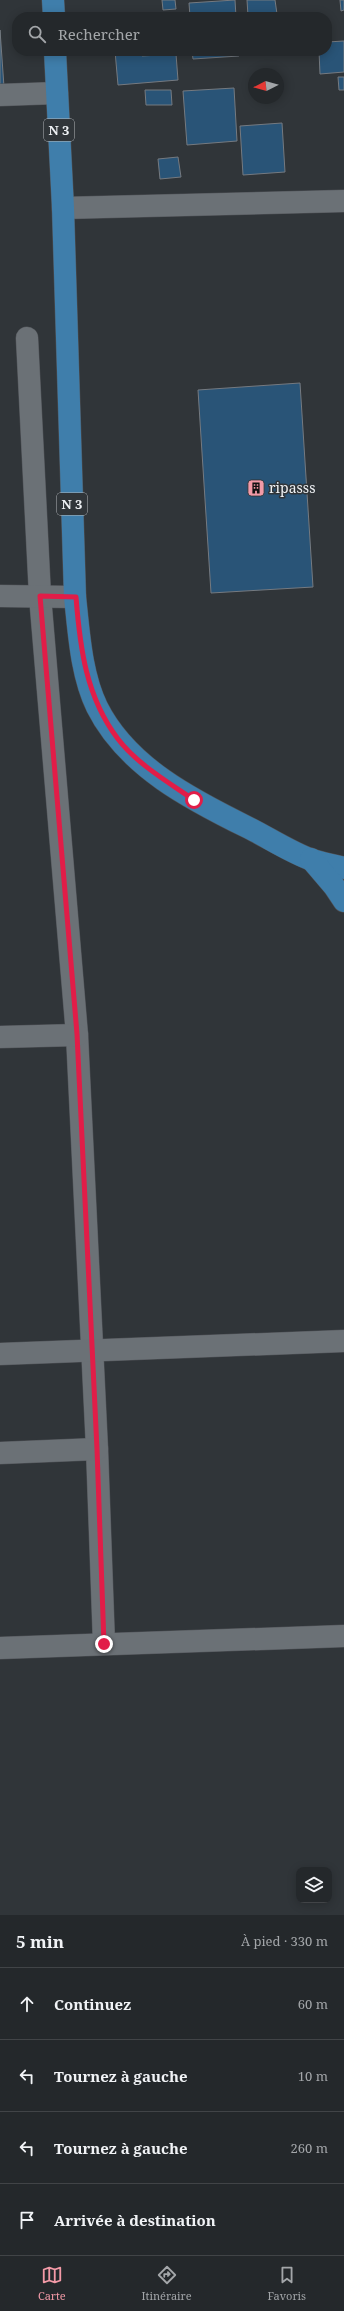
<!DOCTYPE html>
<html lang="fr">
<meta charset="utf-8">
<style>
:root{--surface:#24282b;--page:#2c3033;--text:#f1f3f6;--muted:#a3a6a9;--line:#414447;--accent:#f39aa7}
body{margin:0;font-family:"Noto Serif",serif;background:var(--page);color:var(--text)}
.controls{position:absolute;right:12px;bottom:12px;display:grid;overflow:hidden;border-radius:8px;box-shadow:0 2px 10px #0003}
.controls button{width:36px;height:36px;display:grid;place-items:center;padding:0;border:0;border-bottom:1px solid var(--line);background:var(--surface);color:var(--text);font:20px sans-serif}
.compass{position:absolute;left:248px;top:68px;width:36px;height:36px;border-radius:50%;background:var(--surface);box-shadow:0 2px 10px #0003;rotate:264deg}
.stop{position:absolute;width:12px;height:12px;margin:-9px;border:3px solid #e11d48;border-radius:50%;background:#fff}
.stop.end{background:#e11d48;border-color:#fff;box-shadow:0 1px 4px #0008}
.list{margin:0;padding:0;list-style:none}
h2{display:flex;justify-content:space-between;align-items:center;height:52px;margin:0;padding:0 16px;font-size:17px}
h2 small{font-size:13px;font-weight:400;color:var(--muted)}
.list li{display:grid;grid-template-columns:26px 1fr auto;gap:12px;align-items:center;box-sizing:border-box;height:72px;padding:0 16px;border-top:1px solid var(--line)}
.list b{display:block;font-size:15px;white-space:nowrap}
.list em{font-size:13px;font-style:normal;color:var(--muted)}
.icon{flex:none;width:22px;height:22px;fill:none;stroke:currentColor;stroke-width:2;stroke-linecap:round;stroke-linejoin:round}
.map{position:relative;flex:none;width:344px;height:1915px;overflow:hidden}
.search{position:absolute;background:var(--surface);box-shadow:0 2px 10px #0003;left:12px;right:12px;top:12px;height:44px;display:flex;align-items:center;gap:10px;box-sizing:border-box;padding:0 14px;border-radius:16px;color:var(--muted);font-size:15px}
.sheet{height:340px;background:var(--surface)}
nav{display:flex;justify-content:space-around;align-items:center;box-sizing:border-box;height:56px;border-top:1px solid var(--line);background:var(--surface);font-size:11px;color:var(--muted)}
nav a{display:grid;justify-items:center;gap:2px}
nav .on{color:var(--accent)}
.map>svg:first-child{display:block}
.building{fill:#295477;stroke:#757a80}
.lines{fill:none;stroke-linecap:round;stroke-linejoin:round}
.minor-casing{stroke:#505358;stroke-width:23}
.major-casing{stroke:#505358;stroke-width:23}
.minor{stroke:#6b7176;stroke-width:22}
.major{stroke:#3f7eab;stroke-width:22}
.route{stroke:#e11d48;stroke-width:5}
.labels{text-anchor:middle;stroke-width:3;stroke-linejoin:round;paint-order:stroke}
.shield{fill:#303539;stroke:#b5b9bc;stroke-width:1}
.shield-label{font-size:13px;font-weight:bold;fill:#eef1f4}
.poi-label{font-size:14px;fill:#eef1f4;stroke:#303539;text-anchor:start}
</style>
<div class="map">
<svg width="344" height="1915" viewBox="0 0 344 1915">
<rect width="100%" height="100%" fill="#303539"/>
<g class="building">
<path d="M162,0H175L176,9L163,10Z"/>
<path d="M235,0L236,17H190L189,3Z"/>
<path d="M247,0H275L277,14L248,16Z"/>
<path d="M340,0H344V10L341,11Z"/>
<path d="M0,30L4,87H0Z"/>
<path d="M344,41V72L320,74L319,51H327V42Z"/>
<path d="M115,51H142V56L176,54L178,80L118,85Z"/>
<path d="M192,51H239V56L193,59Z"/>
<rect x="240" y="51" width="36" height="1"/>
<path d="M338,77H344V90H339Z"/>
<path d="M234,88L237,141L187,145L183,91Z"/>
<path d="M145,90H171L172,105H146Z"/>
<path d="M282,123L285,172L243,175L240,126Z"/>
<path d="M178,157L181,177L160,179L158,159Z"/>
<path d="M300,383L313,587L211,593L198,390Z"/>
</g>
<g class="lines">
<g class="minor-casing">
<g id="minor">
<path d="M0,95L57,93"/>
<path d="M63,208L344,201"/>
<path d="M27,338L40,596L77,1035L97,1449L104,1644"/>
<path d="M0,596L75,597"/>
<path d="M0,1037L77,1035"/>
<path d="M0,1354L344,1341"/>
<path d="M0,1453L97,1449"/>
<path d="M0,1648L344,1636"/>
</g>
</g>
<g class="major-casing">
<g id="major">
<path d="M53,0L54,17"/>
<path d="M55,51L63,208L75,597C79,633 81,674 97,707C127,767 192,800 249,828C269,838 290,852 312,860C322,863 333,865 344,868"/>
<path d="M311,859L334,886L344,901"/>
</g>
</g>
<use href="#minor" class="minor"/>
<use href="#major" class="major"/>
</g>
<g class="lines">
<path class="route" d="M104,1644L97,1449L77,1034L40,596L76,597C80,648 86,697 118,739C137,764 168,782 194,800"/>
</g>
<defs>
<g id="building-square" transform="scale(0.9)"><rect x="-9" y="-9" width="18" height="18" rx="4" fill="#f39aa7" stroke="#303539"/><path d="M-4-6H4V6H1V3H-1V6H-4ZM-2.5-4.3h1.7v1.8h-1.7ZM.8-4.3h1.7v1.8H.8ZM-2.5-1h1.7V.8h-1.7ZM.8-1h1.7V.8H.8Z" fill="#111"/></g>
</defs>
<g fill-rule="evenodd">
<use href="#building-square" x="256" y="488"/>
</g>
<g class="labels">
<g class="shield">
<rect x="44" y="119" width="30" height="22" rx="3"/>
<rect x="57" y="493" width="30" height="22" rx="3"/>
</g>
<g class="shield-label">
<text x="59" y="135">N 3</text>
<text x="72" y="509">N 3</text>
</g>
<g class="poi-label">
<text x="269" y="493">ripasss</text>
</g>
</g>
</svg>
<div class="controls">
<button><svg class="icon" aria-label="layers" viewBox="0 0 24 24"><path d="M12 4l9 5-9 5-9-5zM3 14l9 5 9-5"/></svg></button>
</div>
<svg class="compass" viewBox="-18 -18 36 36"><path d="M0-13l5 13h-10z" fill="#e53935"/><path d="M0 13l5-13h-10z" fill="#a3a6a9"/></svg>
<div class="stop" style="left:194px;top:800px"></div>
<div class="stop end" style="left:104px;top:1644px"></div>
<div class="search"><svg class="icon" aria-label="search" viewBox="0 0 24 24"><circle cx="10" cy="10" r="6"/><path d="M15 15l6 6"/></svg>Rechercher</div>
</div>
<section class="sheet">
<h2>5 min<small>À pied · 330 m</small></h2>
<ul class="list">
<li><svg class="icon" aria-label="ahead" viewBox="0 0 24 24"><path d="M12 20V5M6 11l6-6 6 6"/></svg><div><b>Continuez</b></div><em>60 m</em></li>
<li><svg class="icon" aria-label="left" viewBox="0 0 24 24"><path d="M17 20v-9H6M10 6l-5 5 5 5"/></svg><div><b>Tournez à gauche</b></div><em>10 m</em></li>
<li><svg class="icon" aria-label="left" viewBox="0 0 24 24"><path d="M17 20v-9H6M10 6l-5 5 5 5"/></svg><div><b>Tournez à gauche</b></div><em>260 m</em></li>
<li><svg class="icon" aria-label="arrive" viewBox="0 0 24 24"><path d="M6 21V4h12l-3 4 3 4H6"/></svg><div><b>Arrivée à destination</b></div></li>
</ul>
</section>
<nav>
<a class="on"><svg class="icon" aria-label="map" viewBox="0 0 24 24"><path d="M3 6l6-2 6 2 6-2v14l-6 2-6-2-6 2zM9 4v14M15 6v14"/></svg>Carte</a>
<a><svg class="icon" aria-label="directions" viewBox="0 0 24 24"><path d="M12 3l9 9-9 9-9-9zM9 14v-3h6M13 9l2 2-2 2"/></svg>Itinéraire</a>
<a><svg class="icon" aria-label="saved" viewBox="0 0 24 24"><path d="M7 4h10v16l-5-4-5 4z"/></svg>Favoris</a>
</nav>
